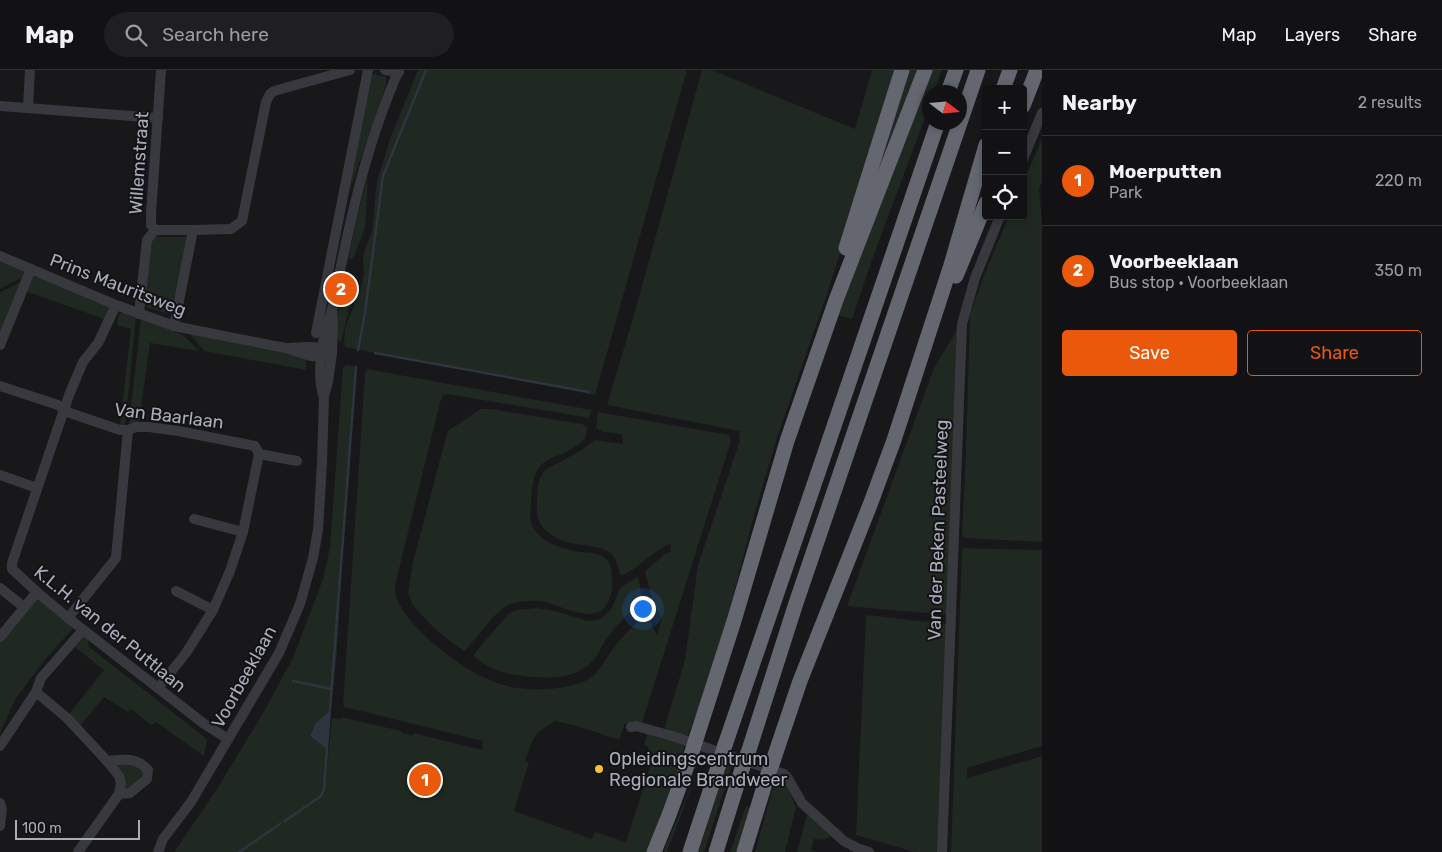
<!DOCTYPE html>
<meta charset="utf-8">
<style>
:root{--surface:#121114;--page:#1f1f22;--text:#f1f3f6;--muted:#9c9da0;--line:#313134;--accent:#ea580c}
body{margin:0;font-family:Rubik,sans-serif;background:var(--page);color:var(--text)}
.controls{position:absolute;right:15px;top:15px;display:grid;overflow:hidden;border-radius:5px;box-shadow:0 2px 8px #0003}
.controls button{width:45px;height:45px;display:grid;place-items:center;padding:0;border:0;border-bottom:1px solid var(--line);background:var(--surface);color:var(--text);font:25px sans-serif}
.compass{position:absolute;left:922px;top:15px;width:45px;height:45px;border-radius:50%;background:var(--surface);box-shadow:0 2px 8px #0003;rotate:106deg}
.scale{position:absolute;left:15px;bottom:12px;width:125px;box-sizing:border-box;padding-left:5px;border:2px solid #a9adba;border-top:0;font-size:14px;line-height:18px;white-space:nowrap;color:#a9adba;-webkit-text-stroke:4px #131215;paint-order:stroke}
.you{position:absolute;left:642px;top:538px;width:18px;height:18px;margin:-12px;border:4px solid #fff;border-radius:50%;background:#1a73e8;box-shadow:0 0 0 8px #1a73e833}
.badge{display:grid;place-items:center;width:32px;height:32px;border-radius:50%;background:var(--accent);color:#fff;font-size:16px;font-weight:700}
.pin{position:absolute;translate:-50% -50%;border:2px solid #fff;box-shadow:0 1px 5px #0006}
.list{margin:0;padding:0;list-style:none}
h2{display:flex;justify-content:space-between;align-items:center;height:65px;margin:0;padding:0 20px;font-size:21px}
h2 small{font-size:16px;font-weight:400;color:var(--muted)}
.list li{display:grid;grid-template-columns:32px 1fr auto;gap:15px;align-items:center;box-sizing:border-box;height:90px;padding:0 20px;border-top:1px solid var(--line)}
.list b{display:block;font-size:19px;white-space:nowrap}
.list p{margin:0;font-size:16px;white-space:nowrap;color:var(--muted)}
.list em{font-size:16px;font-style:normal;color:var(--muted)}
.actions{display:flex;gap:10px;padding:15px 20px}
.actions a{flex:1;padding:11px 0;border:1px solid var(--accent);border-radius:5px;text-align:center;font-size:18px;color:var(--accent)}
.actions .main{background:var(--accent);color:#fff}
.icon{flex:none;width:28px;height:28px;fill:none;stroke:currentColor;stroke-width:2;stroke-linecap:round;stroke-linejoin:round}
.map{position:relative;flex:none;width:1042px;height:782px;overflow:hidden}
header{display:flex;align-items:center;gap:30px;box-sizing:border-box;height:70px;padding:0 25px;background:var(--surface);border-bottom:1px solid var(--line)}
header strong{font-size:24px}
nav{display:flex;gap:28px;margin-inline-start:auto;font-size:18px}
.search{width:350px;height:45px;background:var(--page);display:flex;align-items:center;gap:12px;box-sizing:border-box;padding:0 18px;border-radius:28px;color:var(--muted);font-size:19px}
main{display:flex}
aside{flex:1;background:var(--surface)}
.map>svg:first-child{display:block}
.green{fill:#1f2821}
.water{fill:#2d353e}
.lines{fill:none;stroke-linecap:round;stroke-linejoin:round}
.stream{stroke:#2d353e;stroke-width:2.5}
.minor{stroke:#38393f;stroke-width:10}
.highway{stroke:#646670;stroke-width:15}
.highway-bridge{stroke:#646670;stroke-width:15}
.poi-dot{fill:#f8c331;stroke:#131215;stroke-width:2}
.labels{text-anchor:middle;stroke-width:4;stroke-linejoin:round;paint-order:stroke}
.street-label{font-size:18px;fill:#a9adba;stroke:#131215}
.poi-label{font-size:18px;fill:#a9adba;stroke:#131215;text-anchor:start}
</style>
<header>
<strong>Map</strong>
<div class="search"><svg class="icon" aria-label="search" viewBox="0 0 24 24"><circle cx="10" cy="10" r="6"/><path d="M15 15l6 6"/></svg>Search here</div>
<nav><a>Map</a><a>Layers</a><a>Share</a></nav>
</header>
<main>
<div class="map">
<svg width="1042" height="782" viewBox="0 0 1042 782">
<rect width="100%" height="100%" fill="#18171a"/>
<g class="green">
<path d="M418,0H687L595,325L345,277L344,270L345,259L362,213L364,203L363,187L366,176L372,162L377,111L390,69Z"/>
<path d="M702,0H712L855,59L872,0H899L826,227L777,368L754,446L727,549L696,645L687,667L668,661L665,656L685,590L698,495L740,370L739,361L607,335L635,241Z"/>
<path d="M909,0H917L858,158Z"/>
<path d="M930,0H942L934,22H929V37L873,187L852,249L836,245Z"/>
<path d="M375,4L386,7V15L349,123L365,37L372,5Z"/>
<path d="M1042,69V112L1039,118L1042,153V472L964,468L962,465L966,380L970,244L984,205L1009,146H1023V112Z"/>
<path d="M368,107L365,158L353,189L348,188L356,151Z"/>
<path d="M151,167H185L187,168L171,244L147,238L145,235Z"/>
<path d="M0,192L24,201L25,206L0,219Z"/>
<path d="M33,203L110,235L104,249L25,221Z"/>
<path d="M348,204L353,206L355,210V214L341,272L336,269L337,247L345,206Z"/>
<path d="M23,211L0,262V222Z"/>
<path d="M125,242L136,247L125,357L120,355L131,259L117,255L119,244Z"/>
<path d="M141,248L183,265L199,281L150,273L139,352L129,354Z"/>
<path d="M958,258L947,545L847,536L934,298Z"/>
<path d="M189,263L306,288V300L204,281Z"/>
<path d="M347,295L356,296L349,399L344,460L337,581L331,639L315,654L310,666L328,680L324,727L332,648L341,649V647L401,661L402,663L412,665L415,663L421,665L482,680L483,671L344,637L343,634L365,304L367,299L592,340L589,348L447,324L443,325L441,329L397,507C396,511 395,517 395,522C401,553 456,594 483,607C494,612 507,617 519,618C540,621 563,619 583,612C599,605 603,592 613,579C621,567 633,556 644,546H646L657,565L662,549L653,533L645,501L665,484L671,482L670,474C652,481 639,499 621,506C617,498 618,488 609,482C599,476 587,476 575,474C562,472 542,463 538,449C536,444 537,438 537,433C537,421 537,410 545,400L580,381L595,370L623,374L622,364L603,362L596,358L598,342L729,365L731,371L641,656L625,653L619,670L577,656L555,651L538,662L532,672L525,691L529,692L514,741L592,769L595,762L626,772L651,694L648,677L644,675L647,664L685,675L663,743L645,782H174L217,719L263,643L293,588L323,509L330,477L343,297Z"/>
<path d="M481,339H492L582,354L587,357L585,369C581,372 577,376 573,378C563,385 548,387 540,396C532,406 532,421 531,433C531,439 529,449 532,455C540,473 563,479 580,482C588,483 598,482 605,488C611,492 612,502 612,509C613,518 611,530 605,537C591,554 558,534 541,531C532,530 519,531 511,534C496,539 477,568 466,580L464,581L447,569L431,555L412,534L408,523L413,492L447,363L448,361Z"/>
<path d="M964,478L1042,480V676L967,698V708L1042,686V782H951L962,480Z"/>
<path d="M638,506L643,531C629,543 616,555 606,570C601,577 598,586 592,592C573,610 547,609 523,606C506,604 487,599 474,586L475,583L509,543L518,540L536,538L555,541L588,551L600,549L611,540L620,518Z"/>
<path d="M38,526L73,558L44,591L16,628L0,663V573Z"/>
<path d="M866,545L947,554L937,782H915L856,765Z"/>
<path d="M84,566L88,570L89,577L93,580L207,669L204,686L156,652L151,655L131,639L128,642L104,627L80,656L69,644L104,600L75,577Z"/>
<path d="M131,692L145,702L131,719L124,720L119,699L116,694Z"/>
<path d="M727,695L732,696L704,782H698Z"/>
<path d="M697,702L667,782H663Z"/>
<path d="M777,703L785,711L796,737L785,782H755Z"/>
<path d="M746,736L753,738L739,782H730Z"/>
<path d="M807,744L832,766L823,770L814,769L811,780L817,782H797Z"/>
</g>
<path class="water" d="M331,639V643L328,680L310,666L315,654Z"/>
<g class="lines">
<g class="stream">
<path d="M358,280L365,243L383,106L426,0"/>
<path d="M375,283L589,322"/>
<path d="M293,611L332,619"/>
<path d="M330,640L356,297"/>
<path d="M285,751L321,726L324,719L327,679"/>
<path d="M239,782L280,754"/>
</g>
<g class="minor">
<path d="M385,0L399,2"/>
<path d="M0,36L158,48"/>
<path d="M28,37L30,0"/>
<path d="M1023,89L1042,43"/>
<path d="M155,160H193L231,159L242,151L266,32L270,24L274,21L350,0"/>
<path d="M0,186L116,235L174,256L285,278L311,286L322,287L332,283"/>
<path d="M116,235L98,273L83,292L69,325L12,493V499L37,522L68,548L203,653L228,669"/>
<path d="M139,244L147,170L155,160L151,155V143L161,0"/>
<path d="M174,256L193,160"/>
<path d="M316,263L368,0"/>
<path d="M0,275L31,199"/>
<path d="M288,278C302,277 316,275 328,281"/>
<path d="M0,316L58,335L70,343L120,360H128L136,357H149L178,361L255,376L259,384"/>
<path d="M323,325C316,300 323,264 332,240C348,159 365,76 399,0"/>
<path d="M259,384L297,391"/>
<path d="M0,405L37,418"/>
<path d="M194,449L243,462"/>
<path d="M0,518L24,537"/>
<path d="M176,521L213,540"/>
<path d="M68,548L116,488L128,360"/>
<path d="M0,567L37,522"/>
<path d="M158,618L186,583L213,540L230,501L243,462L259,384"/>
<path d="M36,622L67,648L107,691L119,706L121,713L119,724L78,782"/>
<path d="M631,657L636,656L672,666L784,704L787,707L802,733L844,771L857,778L869,782"/>
<path d="M0,676L36,622L41,608L83,560"/>
<path d="M107,691C125,690 135,686 148,700L147,709L130,723L119,724"/>
<path d="M0,733L2,739L0,756"/>
<path d="M158,782L163,769L191,732L279,583L300,534L313,488L318,460L322,393L324,326L328,312L332,283L333,255L332,240"/>
<path d="M942,782L962,254L975,208L1000,146"/>
</g>
<g class="highway">
<path d="M1003,19L1010,0"/>
<path d="M948,22L956,0"/>
<path d="M1023,36L1037,0"/>
<path d="M846,178L902,0"/>
<path d="M956,206L986,133"/>
<path d="M697,666L734,551L787,371L836,230L925,0"/>
<path d="M725,675L938,52"/>
<path d="M748,683L796,533L978,0"/>
<path d="M773,691L800,611L870,435L894,370L951,195L986,75"/>
<path d="M654,782L669,745L692,682"/>
<path d="M690,782L720,691"/>
<path d="M716,782L742,699"/>
<path d="M744,782L767,707"/>
</g>
<g class="highway-bridge">
<path d="M692,682L697,666"/>
<path d="M720,691L725,675"/>
<path d="M742,699L748,683"/>
<path d="M767,707L773,691"/>
</g>
</g>
<circle class="poi-dot" cx="599" cy="699" r="5"/>
<g class="labels">
<g class="street-label">
<text transform="translate(139 93) rotate(-86)" y="6">Willemstraat</text>
<text transform="translate(118 215) rotate(21)" y="6">Prins Mauritsweg</text>
<text transform="translate(169 346) rotate(7)" y="6">Van Baarlaan</text>
<text transform="translate(938 460) rotate(-88)" y="6">Van der Beken Pasteelweg</text>
<text transform="translate(110 559) rotate(39)" y="6">K.L.H. van der Puttlaan</text>
<text transform="translate(244 607) rotate(-61)" y="6">Voorbeeklaan</text>
</g>
<g class="poi-label">
<text x="609" y="695">Opleidingscentrum<tspan x="609" dy="21">Regionale Brandweer</tspan></text>
</g>
</g>
</svg>
<div class="controls">
<button>+</button>
<button>−</button>
<button><svg class="icon" aria-label="locate" viewBox="0 0 24 24"><circle cx="12" cy="12" r="6"/><path d="M12 2v4M12 18v4M2 12h4M18 12h4"/></svg></button>
</div>
<svg class="compass" viewBox="-18 -18 36 36"><path d="M0-13l5 13h-10z" fill="#e53935"/><path d="M0 13l5-13h-10z" fill="#9c9da0"/></svg>
<div class="scale">100 m</div>
<div class="you"></div>
<div class="pin badge" style="left:425px;top:710px">1</div>
<div class="pin badge" style="left:341px;top:219px">2</div>
</div>
<aside>
<h2>Nearby<small>2 results</small></h2>
<ul class="list">
<li><span class="badge">1</span><div><b>Moerputten</b><p>Park</p></div><em>220 m</em></li>
<li><span class="badge">2</span><div><b>Voorbeeklaan</b><p>Bus stop · Voorbeeklaan</p></div><em>350 m</em></li>
</ul>
<div class="actions"><a class="main">Save</a><a>Share</a></div>
</aside>
</main>
